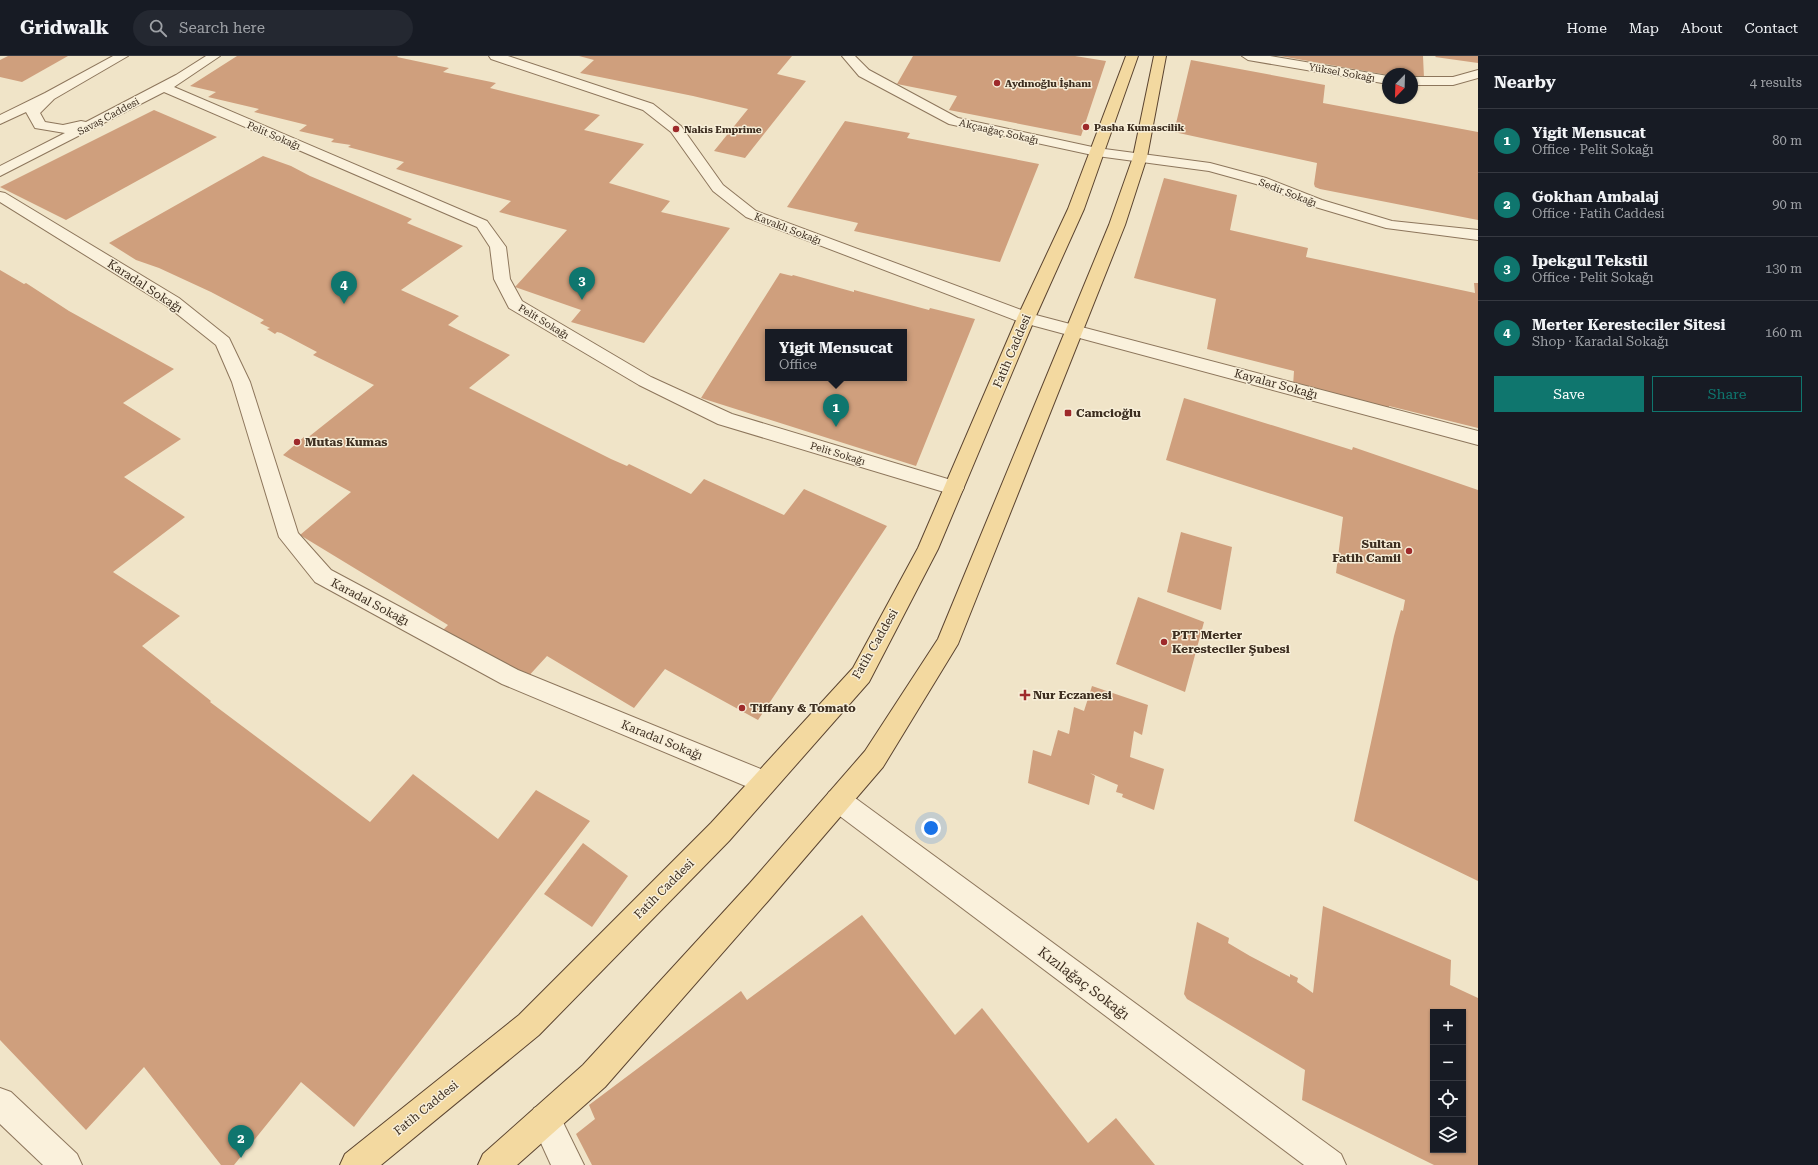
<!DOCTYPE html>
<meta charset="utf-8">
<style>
:root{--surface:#171b24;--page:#242831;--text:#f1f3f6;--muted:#9ea1a6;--line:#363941;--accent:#0f766e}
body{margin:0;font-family:"Roboto Serif",serif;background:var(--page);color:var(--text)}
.controls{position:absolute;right:12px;bottom:12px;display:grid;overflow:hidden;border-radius:0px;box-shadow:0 1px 3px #0004}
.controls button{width:36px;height:36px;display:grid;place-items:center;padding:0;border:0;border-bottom:1px solid var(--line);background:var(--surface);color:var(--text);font:20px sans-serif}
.compass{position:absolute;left:1382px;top:12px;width:36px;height:36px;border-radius:50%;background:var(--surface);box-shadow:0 1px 3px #0004;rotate:203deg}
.you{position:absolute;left:931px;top:772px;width:14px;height:14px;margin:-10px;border:3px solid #fff;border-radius:50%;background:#1a73e8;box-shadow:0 0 0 6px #1a73e833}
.badge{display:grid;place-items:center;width:26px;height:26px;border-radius:50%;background:var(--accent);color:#fff;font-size:13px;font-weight:700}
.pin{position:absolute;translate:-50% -33px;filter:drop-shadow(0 1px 2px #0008)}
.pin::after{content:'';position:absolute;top:21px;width:14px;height:12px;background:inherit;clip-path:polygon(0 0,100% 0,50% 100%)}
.popup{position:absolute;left:765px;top:273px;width:142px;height:52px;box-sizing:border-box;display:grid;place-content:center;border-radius:0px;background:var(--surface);filter:drop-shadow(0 1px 3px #0005);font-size:13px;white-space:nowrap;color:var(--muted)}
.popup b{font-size:15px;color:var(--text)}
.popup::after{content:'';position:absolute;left:50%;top:100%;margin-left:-8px;border:8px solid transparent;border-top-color:var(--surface)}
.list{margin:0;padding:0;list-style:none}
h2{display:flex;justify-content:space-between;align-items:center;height:52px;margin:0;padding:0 16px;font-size:17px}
h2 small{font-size:13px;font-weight:400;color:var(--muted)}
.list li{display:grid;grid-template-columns:26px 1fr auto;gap:12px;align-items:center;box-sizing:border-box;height:64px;padding:0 16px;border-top:1px solid var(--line)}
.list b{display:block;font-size:15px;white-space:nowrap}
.list p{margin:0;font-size:13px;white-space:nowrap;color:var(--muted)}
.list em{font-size:13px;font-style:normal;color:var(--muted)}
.actions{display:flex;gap:8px;padding:12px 16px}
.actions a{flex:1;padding:9px 0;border:1px solid var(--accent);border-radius:0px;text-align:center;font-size:14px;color:var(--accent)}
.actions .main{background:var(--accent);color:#fff}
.icon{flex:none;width:22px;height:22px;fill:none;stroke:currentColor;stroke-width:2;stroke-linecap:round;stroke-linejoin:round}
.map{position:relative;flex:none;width:1478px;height:1109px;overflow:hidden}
header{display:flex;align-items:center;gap:24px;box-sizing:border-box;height:56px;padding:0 20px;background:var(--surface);border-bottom:1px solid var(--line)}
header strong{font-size:19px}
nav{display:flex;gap:22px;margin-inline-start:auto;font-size:14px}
.search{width:280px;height:36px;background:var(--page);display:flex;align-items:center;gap:10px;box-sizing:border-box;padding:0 14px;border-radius:22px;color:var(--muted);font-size:15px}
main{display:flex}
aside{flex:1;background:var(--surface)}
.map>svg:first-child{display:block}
.building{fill:#cf9f7d;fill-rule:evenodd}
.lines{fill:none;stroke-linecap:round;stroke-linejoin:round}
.minor-casing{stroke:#8d765c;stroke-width:2}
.major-casing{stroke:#5b4430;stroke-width:2}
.minor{fill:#faf1dc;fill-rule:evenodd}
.major{fill:#f3d9a0;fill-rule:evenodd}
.poi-dot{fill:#9e2a2b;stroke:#f7eed8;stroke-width:1.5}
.labels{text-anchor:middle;stroke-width:3;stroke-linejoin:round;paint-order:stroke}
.far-street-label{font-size:10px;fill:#3d2e20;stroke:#f7eed8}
.far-poi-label{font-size:10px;font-weight:bold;fill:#3d2e20;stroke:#f7eed8;text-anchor:start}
.street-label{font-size:12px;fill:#3d2e20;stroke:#f7eed8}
.poi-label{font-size:12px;font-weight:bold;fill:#3d2e20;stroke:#f7eed8;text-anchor:start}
.near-street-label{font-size:14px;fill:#3d2e20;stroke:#f7eed8}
</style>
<header>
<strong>Gridwalk</strong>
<div class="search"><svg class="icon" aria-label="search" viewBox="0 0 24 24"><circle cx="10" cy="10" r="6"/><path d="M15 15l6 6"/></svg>Search here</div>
<nav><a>Home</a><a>Map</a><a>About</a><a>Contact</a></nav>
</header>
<main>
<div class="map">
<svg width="1478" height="1109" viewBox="0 0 1478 1109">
<rect width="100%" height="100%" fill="#f0e4c8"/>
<g class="building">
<path d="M8,0H68L22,26L0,21V4Z"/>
<path d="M237,0H398L397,1L449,12L443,16L496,27L490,32L600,59L584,74L644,88L609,127L670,145L661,156L730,172L644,287L571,266L581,254L515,231L567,174L499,156L511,145L396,113L404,106L348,91L351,89L331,86L334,83L299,75L307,69L254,56L259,53L208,41L216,36L190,30Z"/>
<path d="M579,0H792L777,18L806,25L745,102L714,95L748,53L693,40L580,17L594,4Z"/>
<path d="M913,0H1075L1106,5L1081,80L949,54L957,40L897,28Z"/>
<path d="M1280,0H1423L1424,22L1412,20V18L1392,16V18L1388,19Z"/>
<path d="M1436,0H1478V7L1435,1Z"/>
<path d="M1191,4L1325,29L1323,47L1478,76V164L1320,133L1315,131L1314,128L1317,107L1174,76Z"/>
<path d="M154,54L217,81L66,164L0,131Z"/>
<path d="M845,65L910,77L907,82L1039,108L1000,206L854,175L858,167L787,151Z"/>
<path d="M263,100L291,110L310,120L412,163L407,167L463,190L401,234L459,260L448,269L510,299L469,332L611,403L627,410L629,408L691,438L704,423L784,459L804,433L887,470L758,664L665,613L634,652L547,600L525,624L443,574L448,569L300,479L351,436L283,399L304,381L306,383L374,329L313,299L317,296L281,277L277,276L275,278L267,273L270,272L260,267L264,264L211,236L159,212L136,204L109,187Z"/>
<path d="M1164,122L1237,139L1230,174L1308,192L1306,201L1475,237L1474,227H1478V372L1389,350V352L1293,330L1294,315L1207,293L1216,243L1134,222Z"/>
<path d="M0,214L24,228L26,227L69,255L174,313L123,347L181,383L124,421L185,461L113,516L180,560L142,590L211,645L210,646L370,766L413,718L498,783L536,734L590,765L354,1071L301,1026L234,1109H221L144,1011L86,1074L0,984Z"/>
<path d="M780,217L792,220L793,219L854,236V234L929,254L930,252L975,263L916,410L701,342ZM768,276H904V322H768Z"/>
<path d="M1184,342L1352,394L1353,391L1478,434V825L1354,765L1394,580L1401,554L1403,555L1405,544L1336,517L1343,461L1166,404Z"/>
<path d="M1181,476L1232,491L1221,554L1167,536Z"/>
<path d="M1138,541L1204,566L1185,636L1116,608Z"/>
<path d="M1092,630L1148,649L1142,679L1134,675L1130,701L1164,713L1154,754L1122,741L1123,738L1116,736L1118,729L1090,717L1095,720L1089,749L1028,727L1033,694L1051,700L1058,674L1069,678L1074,651L1084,655Z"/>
<path d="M583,787L628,820L592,871L544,838Z"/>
<path d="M1323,850L1451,904L1450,929L1478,942V1109H1434L1302,1044L1305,1014L1187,943L1184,938L1197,866L1229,882L1228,887L1250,900L1290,921V918L1298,922L1297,926L1313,937ZM1433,956H1463V1094H1433Z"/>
<path d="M862,859L955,979L982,952L1088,1087L1116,1062L1155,1109H592L576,1078L595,1063L589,1049L741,935L747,944Z"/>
</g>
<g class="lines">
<g class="minor-casing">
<g id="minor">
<path d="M113,0H128L54,43L40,57L45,66L63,69L81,65L86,66L176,19L206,0H220L174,31L487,165L506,191L510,223L522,245L651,321L732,358L961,427L964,432L961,437L954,439L718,368L639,329L509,252L494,223L490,191L477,171L164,36L0,120V110L65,77L35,72L26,56L0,68V59L45,37Z"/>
<path d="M489,0H508L653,48L681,70L723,129L756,155L1032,258L1478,375V389L1020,266L746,161L713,135L671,76L643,54L491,3Z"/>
<path d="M842,0H855L869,14L958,62L1097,92L1210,107L1266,122L1322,144L1392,165L1478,174V184L1386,172L1312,150L1256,128L1209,115L1097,100L949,68L859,20Z"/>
<path d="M1242,0H1270L1388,20V28L1248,4Z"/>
<path d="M1478,14V22L1453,29H1412V21H1453Z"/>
<path d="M0,136L5,137L179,242L229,282L250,326L298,477L331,514L518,614L773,718L776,726L773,734L764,738L755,734L502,628L315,526L279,481L232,326L216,289L167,250L0,146Z"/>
<path d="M838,732L847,736L1341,1098L1346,1109H1304L829,752L825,744L829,736Z"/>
<path d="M0,1032L11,1036L77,1098L82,1109H43L0,1068Z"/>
<path d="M545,1048L556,1052L584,1109H551L530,1063L534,1052Z"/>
</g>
</g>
<g class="major-casing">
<g id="major">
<path d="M1126,0H1138L1084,153L1035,262L938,493L869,626L729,785L539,979L381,1109H340L345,1098L519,959L711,767L853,612L918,492L1017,262L1068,153Z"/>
<path d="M1154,0H1166L1147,101L1125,169L958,588L883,711L768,845L605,1031L517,1109H478L483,1098L583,1009L750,827L865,695L938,583L1109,169L1133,101Z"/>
</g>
</g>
<use href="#minor" class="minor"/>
<use href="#major" class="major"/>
</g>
<g class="poi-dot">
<circle cx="997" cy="27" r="4"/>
<circle cx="1086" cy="71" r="4"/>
<circle cx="676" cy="73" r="4"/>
<rect x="1064" y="353" width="8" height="8" rx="2"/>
<circle cx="297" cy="386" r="4"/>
<circle cx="1409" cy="495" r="4"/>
<circle cx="1164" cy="586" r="4"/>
<path d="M1023 633h4v4h4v4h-4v4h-4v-4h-4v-4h4z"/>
<circle cx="742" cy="652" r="4"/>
</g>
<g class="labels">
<g class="far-street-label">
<text transform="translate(1342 16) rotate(10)" y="4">Yüksel Sokağı</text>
<text transform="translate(108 60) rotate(-28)" y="4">Savaş Caddesi</text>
<text transform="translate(999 75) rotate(13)" y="4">Akçaağaç Sokağı</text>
<text transform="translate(274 79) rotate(23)" y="4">Pelit Sokağı</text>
<text transform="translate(1288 136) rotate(21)" y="4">Sedir Sokağı</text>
<text transform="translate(788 172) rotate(21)" y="4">Kavaklı Sokağı</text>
<text transform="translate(544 265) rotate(31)" y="4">Pelit Sokağı</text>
<text transform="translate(838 397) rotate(17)" y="4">Pelit Sokağı</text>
</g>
<g class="far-poi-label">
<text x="1005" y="31">Aydınoğlu İşhanı</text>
<text x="1094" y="75">Pasha Kumascilik</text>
<text x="684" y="77">Nakis Emprime</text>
</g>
<g class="street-label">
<text transform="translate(145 230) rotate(33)" y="4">Karadal Sokağı</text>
<text transform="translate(1012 295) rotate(-67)" y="4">Fatih Caddesi</text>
<text transform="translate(1276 328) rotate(15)" y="4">Kayalar Sokağı</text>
<text transform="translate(370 546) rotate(28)" y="4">Karadal Sokağı</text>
<text transform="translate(875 588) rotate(-60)" y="4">Fatih Caddesi</text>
<text transform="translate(662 684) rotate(22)" y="4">Karadal Sokağı</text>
<text transform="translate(664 833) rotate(-45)" y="4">Fatih Caddesi</text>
<text transform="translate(426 1052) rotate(-39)" y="4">Fatih Caddesi</text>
</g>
<g class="poi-label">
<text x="1076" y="361">Camcioğlu</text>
<text x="305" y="390">Mutas Kumas</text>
<text x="1401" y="492" text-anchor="end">Sultan<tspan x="1401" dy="14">Fatih Camii</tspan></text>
<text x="1172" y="583">PTT Merter<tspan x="1172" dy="14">Keresteciler Şubesi</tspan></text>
<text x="1033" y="643">Nur Eczanesi</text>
<text x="750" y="656">Tiffany &amp; Tomato</text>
</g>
<g class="near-street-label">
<text transform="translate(1084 927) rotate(37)" y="5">Kızılağaç Sokağı</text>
</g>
</g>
</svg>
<div class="controls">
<button>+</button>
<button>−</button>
<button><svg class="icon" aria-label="locate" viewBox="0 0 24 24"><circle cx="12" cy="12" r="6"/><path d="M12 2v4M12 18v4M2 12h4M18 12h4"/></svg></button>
<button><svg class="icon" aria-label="layers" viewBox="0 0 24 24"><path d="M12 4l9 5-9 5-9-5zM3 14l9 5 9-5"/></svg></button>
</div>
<svg class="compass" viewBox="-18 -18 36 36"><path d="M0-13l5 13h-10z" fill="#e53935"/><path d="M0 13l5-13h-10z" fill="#9ea1a6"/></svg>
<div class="you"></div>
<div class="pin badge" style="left:836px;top:371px">1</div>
<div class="popup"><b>Yigit Mensucat</b>Office</div>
<div class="pin badge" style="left:241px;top:1102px">2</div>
<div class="pin badge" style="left:582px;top:244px">3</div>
<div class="pin badge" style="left:344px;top:248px">4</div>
</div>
<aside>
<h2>Nearby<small>4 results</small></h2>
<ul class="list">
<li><span class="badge">1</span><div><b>Yigit Mensucat</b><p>Office · Pelit Sokağı</p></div><em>80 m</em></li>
<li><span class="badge">2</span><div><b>Gokhan Ambalaj</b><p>Office · Fatih Caddesi</p></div><em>90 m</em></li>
<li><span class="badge">3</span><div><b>Ipekgul Tekstil</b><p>Office · Pelit Sokağı</p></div><em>130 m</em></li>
<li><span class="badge">4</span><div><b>Merter Keresteciler Sitesi</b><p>Shop · Karadal Sokağı</p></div><em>160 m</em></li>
</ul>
<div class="actions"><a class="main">Save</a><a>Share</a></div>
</aside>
</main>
